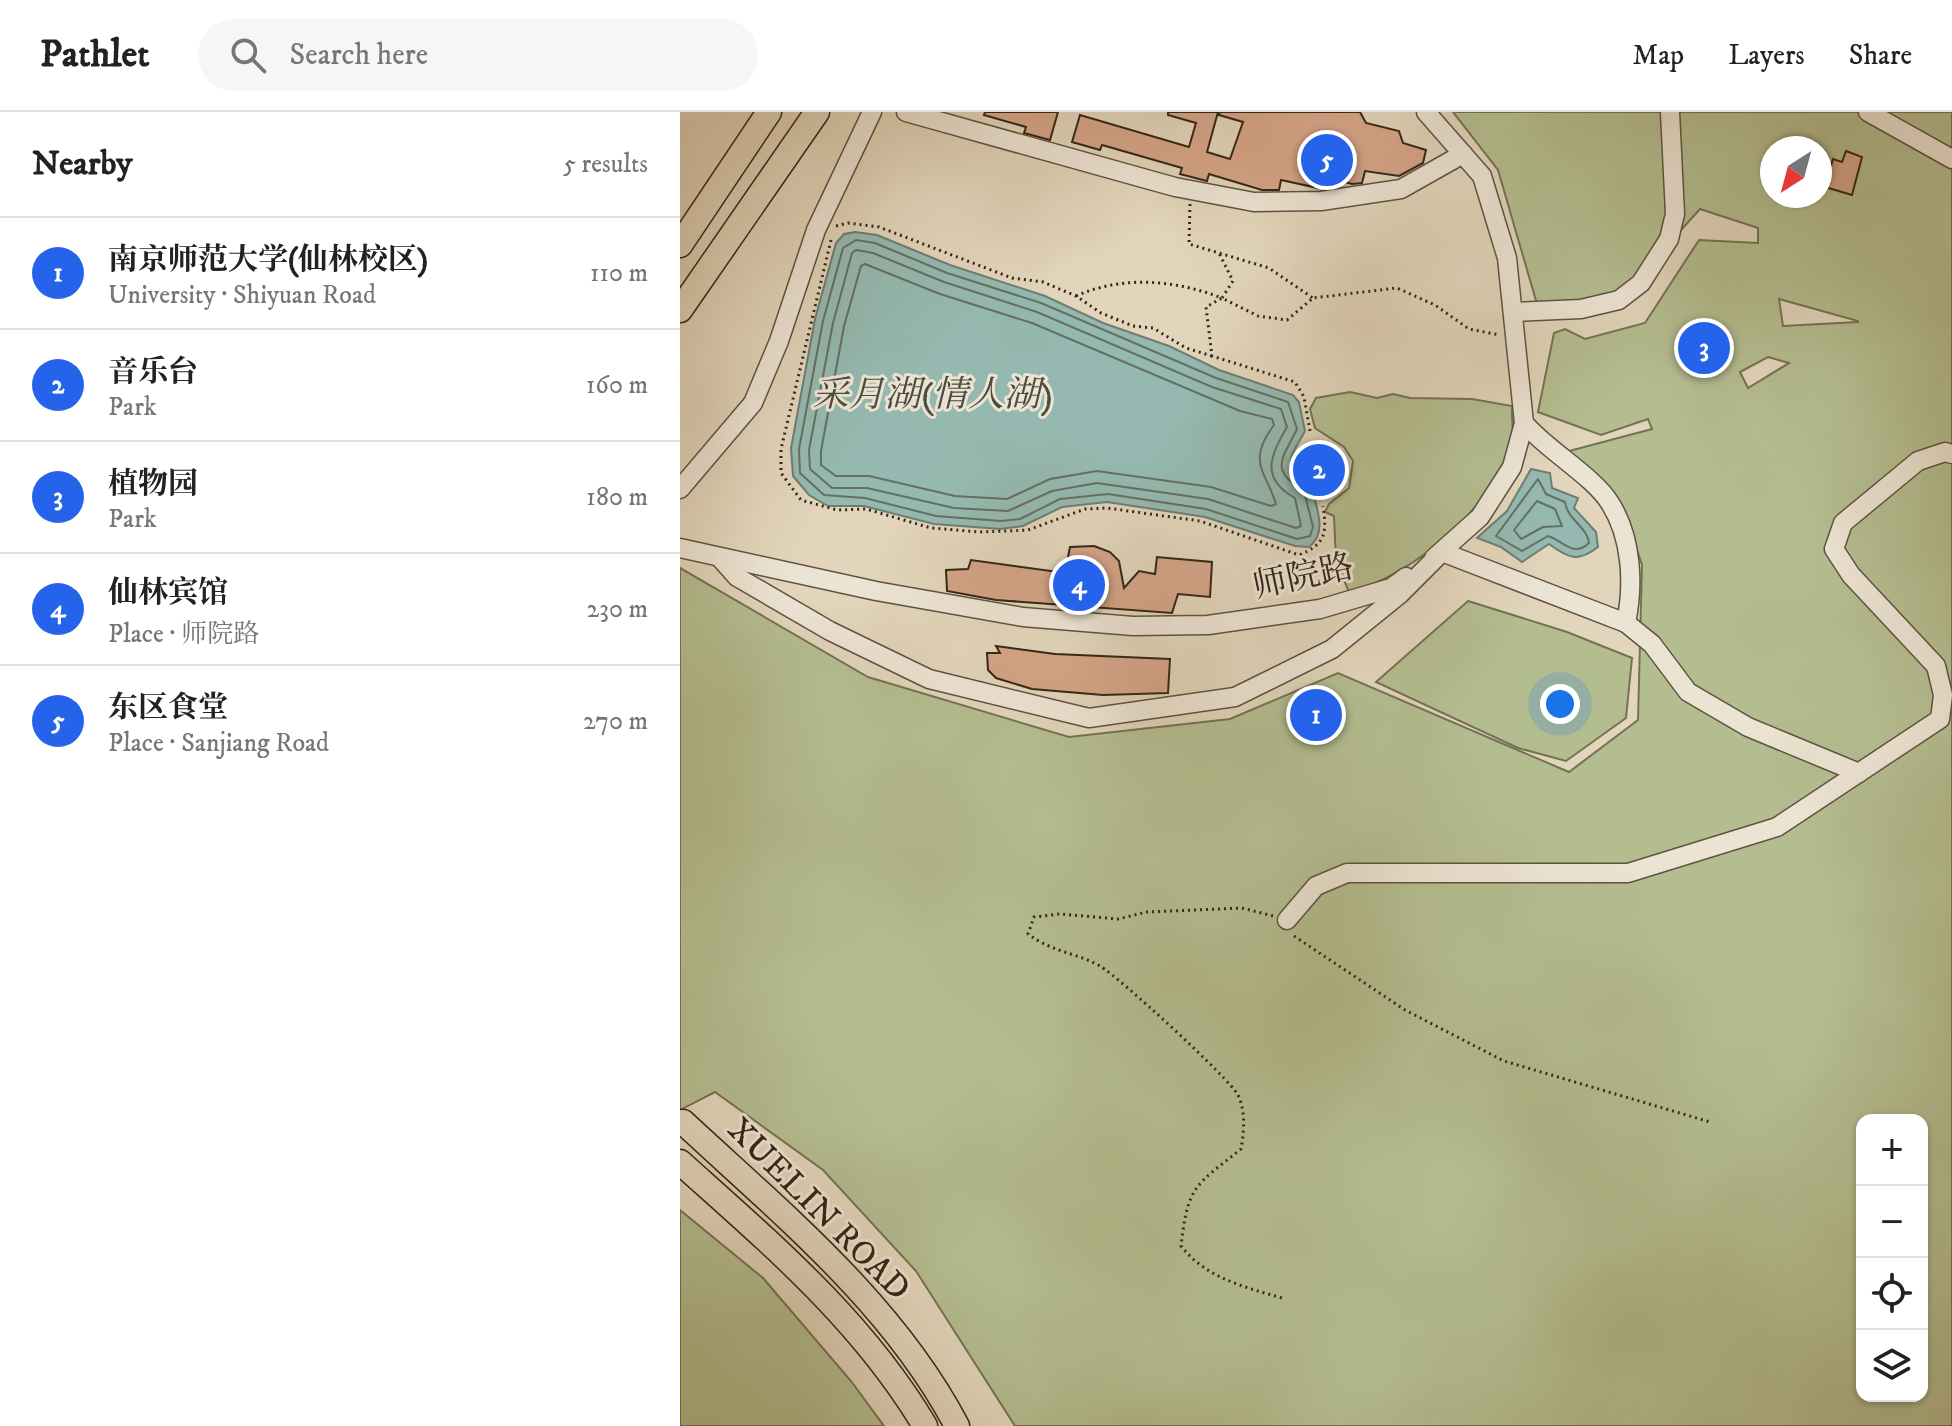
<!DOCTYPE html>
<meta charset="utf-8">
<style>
:root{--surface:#fff;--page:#f6f6f6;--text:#222;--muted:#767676;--line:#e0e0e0;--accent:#2563eb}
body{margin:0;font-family:"IM FELL DW Pica","Noto Serif SC",serif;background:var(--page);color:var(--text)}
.controls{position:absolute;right:24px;bottom:24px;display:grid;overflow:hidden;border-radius:16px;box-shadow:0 2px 6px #0004}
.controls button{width:72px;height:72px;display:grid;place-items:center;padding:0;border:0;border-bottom:2px solid var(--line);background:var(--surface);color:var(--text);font:40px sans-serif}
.compass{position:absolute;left:1080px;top:24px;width:72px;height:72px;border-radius:50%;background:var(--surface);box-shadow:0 2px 6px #0004;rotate:216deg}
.you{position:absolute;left:880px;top:592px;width:28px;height:28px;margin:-20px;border:6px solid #fff;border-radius:50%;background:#1a73e8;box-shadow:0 0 0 12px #1a73e833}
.badge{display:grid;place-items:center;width:52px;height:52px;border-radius:50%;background:var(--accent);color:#fff;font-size:26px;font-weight:700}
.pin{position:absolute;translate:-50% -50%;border:4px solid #fff;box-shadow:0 2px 8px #0006}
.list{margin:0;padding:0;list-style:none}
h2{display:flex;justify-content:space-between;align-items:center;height:104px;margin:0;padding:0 32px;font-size:34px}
h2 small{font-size:26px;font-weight:400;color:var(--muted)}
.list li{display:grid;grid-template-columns:52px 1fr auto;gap:24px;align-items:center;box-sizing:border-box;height:112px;padding:0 32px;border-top:2px solid var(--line)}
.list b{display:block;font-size:30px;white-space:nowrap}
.list p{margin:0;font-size:26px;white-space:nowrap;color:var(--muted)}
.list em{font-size:26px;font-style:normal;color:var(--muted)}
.icon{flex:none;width:44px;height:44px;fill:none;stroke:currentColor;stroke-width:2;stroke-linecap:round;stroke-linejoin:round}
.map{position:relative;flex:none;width:1272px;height:1314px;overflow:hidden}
header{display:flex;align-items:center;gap:48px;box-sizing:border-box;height:112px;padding:0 40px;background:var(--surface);border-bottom:2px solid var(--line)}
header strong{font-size:38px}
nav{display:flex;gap:44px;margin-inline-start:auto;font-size:28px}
.search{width:560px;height:72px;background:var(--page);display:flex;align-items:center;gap:20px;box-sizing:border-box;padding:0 28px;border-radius:44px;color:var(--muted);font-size:30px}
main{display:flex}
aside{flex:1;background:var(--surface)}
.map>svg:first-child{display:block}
.green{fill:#b4bd90;stroke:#747254;stroke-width:2;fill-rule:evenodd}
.water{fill:#95b9b0;stroke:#6e7e73;stroke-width:2}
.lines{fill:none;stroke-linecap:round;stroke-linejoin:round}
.shore{stroke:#647064;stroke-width:2}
.building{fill:#d5a488;stroke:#332618;stroke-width:2}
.minor-casing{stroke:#5f5241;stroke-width:21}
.major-casing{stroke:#332618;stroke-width:27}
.path{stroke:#332618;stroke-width:3;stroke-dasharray:2 4;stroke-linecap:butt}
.minor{stroke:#ece4d3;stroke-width:18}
.major{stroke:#e2d5bb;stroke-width:24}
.labels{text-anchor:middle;stroke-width:6;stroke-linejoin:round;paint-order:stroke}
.street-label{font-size:34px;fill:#332618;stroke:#ece4d3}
.water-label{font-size:36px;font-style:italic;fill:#4c4b3e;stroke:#ece4d3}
</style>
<header>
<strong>Pathlet</strong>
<div class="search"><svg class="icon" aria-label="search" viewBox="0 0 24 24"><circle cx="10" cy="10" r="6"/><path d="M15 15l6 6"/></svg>Search here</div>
<nav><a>Map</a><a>Layers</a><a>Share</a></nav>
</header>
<main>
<aside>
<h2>Nearby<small>5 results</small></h2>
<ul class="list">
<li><span class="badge">1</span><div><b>南京师范大学(仙林校区)</b><p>University · Shiyuan Road</p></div><em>110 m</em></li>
<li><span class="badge">2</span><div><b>音乐台</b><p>Park</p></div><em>160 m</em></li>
<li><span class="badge">3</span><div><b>植物园</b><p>Park</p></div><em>180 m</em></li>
<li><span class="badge">4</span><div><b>仙林宾馆</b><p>Place · 师院路</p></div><em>230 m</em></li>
<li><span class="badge">5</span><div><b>东区食堂</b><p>Place · Sanjiang Road</p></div><em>270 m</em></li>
</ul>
</aside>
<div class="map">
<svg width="1272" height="1314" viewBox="0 0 1272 1314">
<rect width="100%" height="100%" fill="#e2d5bb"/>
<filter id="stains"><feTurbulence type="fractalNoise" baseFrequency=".0025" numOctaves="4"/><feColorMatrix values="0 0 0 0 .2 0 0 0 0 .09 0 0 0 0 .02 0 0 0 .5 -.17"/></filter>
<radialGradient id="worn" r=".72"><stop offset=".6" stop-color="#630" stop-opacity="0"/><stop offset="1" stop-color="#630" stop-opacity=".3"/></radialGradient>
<g class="green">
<path d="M773,0H1272V1314H335L236,1159L143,1058L35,980L0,998V456L188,565L389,625L550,607L658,561L889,660L958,608L962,453L943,397L889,339L972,317L968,307L921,323L858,300L874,221L885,217L905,227L965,211L1019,128L1078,131V116L1020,97L947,178L859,199L818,58ZM1092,36H1140V84H1092ZM1099,187L1178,209V210L1103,214ZM1088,245L1109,251L1068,276L1060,260ZM1182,1008H1242V1284H1182Z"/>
<path d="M670,280L697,286L713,282L730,286L792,287L832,294C831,304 834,316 832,325C818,393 733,464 669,480L656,449L654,404L645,400L649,392L669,376L673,349L664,335L635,316L630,297L636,286Z"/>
<circle cx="640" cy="358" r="24"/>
<path d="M788,489L887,520L952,546L946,606L886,649L838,636L696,570Z"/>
<path d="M0,1098L83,1166L171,1269L204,1314H0Z"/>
</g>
<g class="water">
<path d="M175,120L197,123L270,153L365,184L423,211L489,234L539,258L613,283L619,290L625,319C615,339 605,344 616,366L631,372C635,393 649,420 629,435L615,434L525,405L427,390L382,395L343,414L320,417L254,412L184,394H148L129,383L113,364L111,336L135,207L156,131L164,122Z"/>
<path d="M851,357L870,361L872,376L898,386L894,396L916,420L918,435C898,451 888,446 869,432L842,450L821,435L797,426L827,399Z"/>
</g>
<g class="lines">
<g class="shore">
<path d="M176,128L195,131L267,161L361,191L536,266L608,290L617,317C603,346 588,358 624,379L633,415L630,424L617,427L526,397L428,382L380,387L340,407L321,409L256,404L185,386L144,383L120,361L119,337L143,209L163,136Z"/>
<path d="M176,138L193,141L264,170L357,200L532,275L601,297L607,315C591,343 579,366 615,386L621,414L616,416L528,387L417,371L372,379L328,399L274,396L187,376H152L130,357L129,338L153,211L172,141Z"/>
<path d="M185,152L260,182L352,211L560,299L592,307L594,313C566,350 586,359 596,392L591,394L531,375L417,359L370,367L327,387L275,384L189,364H156L141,353V339L164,214L181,154Z"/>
<path d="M858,367L866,382L885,390C887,407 908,416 909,431C893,446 884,429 868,424L842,439L816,424Z"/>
<path d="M857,389L875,397L882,414L863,415L841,427L834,418Z"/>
</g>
</g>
<g class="building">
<path d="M305,0H378L370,28L344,21L346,15L304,3Z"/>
<path d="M488,0H538L527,40L550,47L563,10L539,3L540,0H680L686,11L719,19L723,31L746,38L743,51L719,64L685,59L682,71L672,72L643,64L638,76L601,68L599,78H582L529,62L527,69L523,68L500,62L502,56L422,33L420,38L392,30L400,3L509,35L516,11L488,3Z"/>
<path d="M1166,39L1182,45L1172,83L1145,75L1153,47L1162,50Z"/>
<path d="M414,434L430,440L439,449L444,476L459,459L475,462L477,445L532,450L530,485L498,482L492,501L316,488L267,479L266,458L288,457L291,448L385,461L390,435Z"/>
<path d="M316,534L375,542L490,547L488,581L423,583L352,577L316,566L308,558L307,541H320Z"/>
</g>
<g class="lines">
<g class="minor-casing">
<g id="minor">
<path d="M226,0L495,75L574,90L641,89L721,77L783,42"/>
<path d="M746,0L802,64L827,146L844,311L832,355L800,405L754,446"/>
<path d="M1188,0L1272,47"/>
<path d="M833,200L901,197L939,188L961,171L989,127L995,102L990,0"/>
<path d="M844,311C867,338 913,364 930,391C952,426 954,472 946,511"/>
<path d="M0,377L73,291L99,229L136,118L192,0"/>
<path d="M0,436L196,479L343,505L453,514L528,513L640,497L711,476L726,465"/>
<path d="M41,447L57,465L150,519L249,567L409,606L555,585L652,537L720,482L762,440L946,511L972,532L1008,580L1068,615L1179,661"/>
<path d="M607,808L636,774L667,761H948L1097,715L1260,607L1263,583L1256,554L1171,463L1154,437L1163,411L1238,349L1265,340L1272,342"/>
</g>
</g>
<g class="major-casing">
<g id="major">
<path d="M0,133L89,0"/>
<path d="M0,198L137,0"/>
<path d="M3,1010C103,1103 213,1192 277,1314"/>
<path d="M0,1050C90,1131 182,1208 245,1314"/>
</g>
</g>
<g class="path">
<path d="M510,92L509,132L589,156L633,186"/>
<path d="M156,114L168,111L199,115L332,166L363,170L396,184L421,201L453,214L473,216L506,236L532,244"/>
<path d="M151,128L101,337V361L121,388L157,398L186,397L251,416L299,420L348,418L405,397L427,396L520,409L619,443C646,432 647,421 643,394"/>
<path d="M396,184C443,163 495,168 542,186L553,169L539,141"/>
<path d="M630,319L624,285L615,270L532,244L526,195L542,186L578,204L607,208L633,186L717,176L755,193L789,217L820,223"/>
<path d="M593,804L562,796L467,800L438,807L380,802L354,805L348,822C374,841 395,840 420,854C439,865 550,967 558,983C566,1000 564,1020 561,1037C515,1074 508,1073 501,1134C526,1166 564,1175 602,1186"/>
<path d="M614,824L725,898L824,949L1030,1010"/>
</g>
<use href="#minor" class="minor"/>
<use href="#major" class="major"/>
</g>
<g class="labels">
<g class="street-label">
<text transform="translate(623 463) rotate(-12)" y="12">师院路</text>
<text transform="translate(140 1096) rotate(45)" y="12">XUELIN ROAD</text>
</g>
<g class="water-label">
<text x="252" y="294">采月湖(情人湖)</text>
</g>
</g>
<rect width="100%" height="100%" filter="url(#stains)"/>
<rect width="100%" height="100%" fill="url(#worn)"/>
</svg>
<div class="controls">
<button>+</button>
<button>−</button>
<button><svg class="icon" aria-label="locate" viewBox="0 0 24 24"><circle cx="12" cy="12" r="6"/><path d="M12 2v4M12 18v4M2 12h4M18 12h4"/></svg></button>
<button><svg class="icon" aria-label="layers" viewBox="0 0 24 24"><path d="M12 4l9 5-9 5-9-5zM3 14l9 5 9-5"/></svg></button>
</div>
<svg class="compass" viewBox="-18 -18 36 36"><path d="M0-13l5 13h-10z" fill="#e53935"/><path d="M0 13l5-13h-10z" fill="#767676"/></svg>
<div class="you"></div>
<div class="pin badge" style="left:636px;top:603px">1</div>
<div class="pin badge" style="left:639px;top:358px">2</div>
<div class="pin badge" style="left:1024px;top:236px">3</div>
<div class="pin badge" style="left:399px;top:473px">4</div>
<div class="pin badge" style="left:647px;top:48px">5</div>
</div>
</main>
